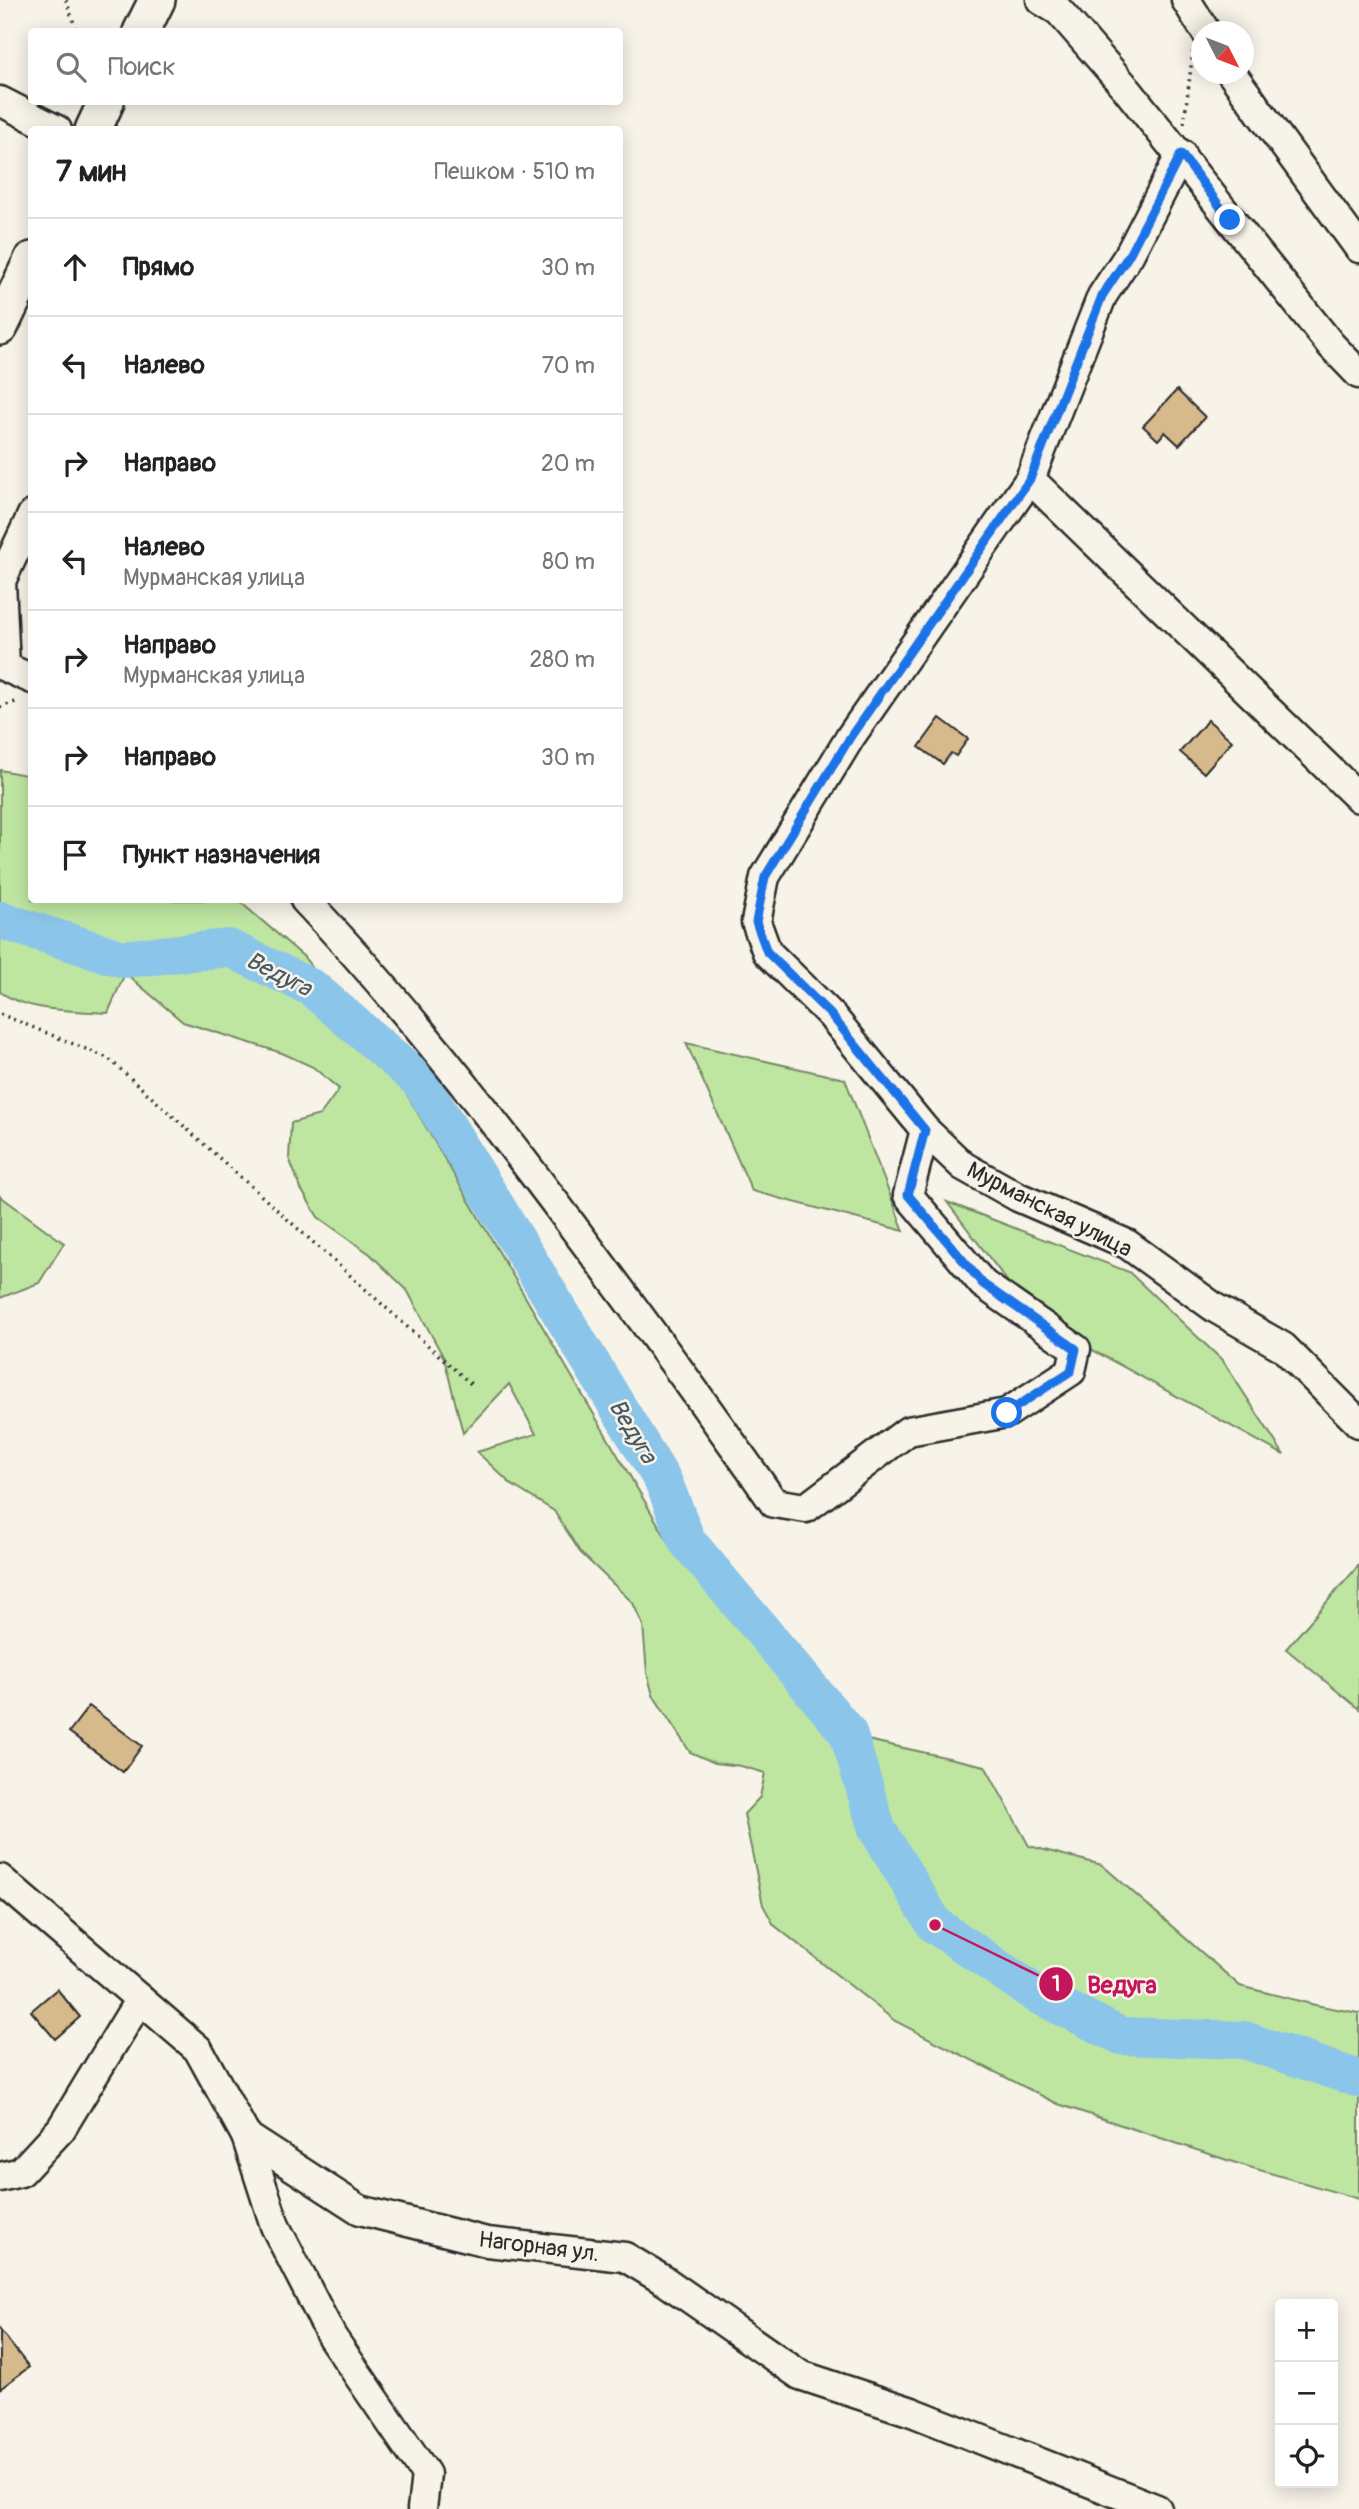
<!DOCTYPE html>
<html lang="ru">
<meta charset="utf-8">
<style>
:root{--surface:#fff;--page:#f6f6f6;--text:#222;--muted:#767676;--line:#e0e0e0}
body{margin:0;font-family:Pangolin,sans-serif;background:var(--page);color:var(--text)}
.controls{position:absolute;right:21px;bottom:21px;display:grid;overflow:hidden;border-radius:7px;box-shadow:0 4px 18px #0003}
.controls button{width:63px;height:63px;display:grid;place-items:center;padding:0;border:0;border-bottom:2px solid var(--line);background:var(--surface);color:var(--text);font:35px sans-serif}
.compass{position:absolute;left:1191px;top:21px;width:63px;height:63px;border-radius:50%;background:var(--surface);box-shadow:0 4px 18px #0003;rotate:132deg}
.stop{position:absolute;width:21px;height:21px;margin:-16px;border:5px solid #1a73e8;border-radius:50%;background:#fff}
.stop.end{background:#1a73e8;border-color:#fff;box-shadow:0 2px 7px #0008}
.list{margin:0;padding:0;list-style:none}
h2{display:flex;justify-content:space-between;align-items:center;height:91px;margin:0;padding:0 28px;font-size:30px}
h2 small{font-size:23px;font-weight:400;color:var(--muted)}
.list li{display:grid;grid-template-columns:46px 1fr auto;gap:21px;align-items:center;box-sizing:border-box;height:98px;padding:0 28px;border-top:2px solid var(--line)}
.list b{display:block;font-size:26px;white-space:nowrap}
.list p{margin:0;font-size:23px;white-space:nowrap;color:var(--muted)}
.list em{font-size:23px;font-style:normal;color:var(--muted)}
.icon{flex:none;width:38px;height:38px;fill:none;stroke:currentColor;stroke-width:2;stroke-linecap:round;stroke-linejoin:round}
.map{position:relative;flex:none;width:1359px;height:2509px;overflow:hidden}
.search{position:absolute;background:var(--surface);box-shadow:0 4px 18px #0003;left:28px;top:28px;width:595px;height:77px;display:flex;align-items:center;gap:18px;box-sizing:border-box;padding:0 24px;border-radius:7px;color:var(--muted);font-size:26px}
.panel{position:absolute;background:var(--surface);box-shadow:0 4px 18px #0003;left:28px;top:126px;width:595px;height:777px;border-radius:7px}
.map>svg:first-child{display:block}
.green{fill:#bfe6a1;stroke:#758866;stroke-width:2}
.lines{fill:none;stroke-linecap:round;stroke-linejoin:round}
.river{stroke:#8bc5ea;stroke-width:38}
.building{fill:#d7ba8b;stroke:#2b2b2b;stroke-width:2}
.minor-casing{stroke:#2b2b2b;stroke-width:33}
.major-casing{stroke:#2b2b2b;stroke-width:40}
.path{stroke:#2b2b2b;stroke-width:3.5;stroke-dasharray:2 5;stroke-linecap:butt}
.minor{stroke:#f7f3e8;stroke-width:28}
.major{stroke:#f7f3e8;stroke-width:35}
.route{stroke:#1a73e8;stroke-width:9}
.labels{text-anchor:middle;stroke-width:5;stroke-linejoin:round;paint-order:stroke}
.street-label{font-size:23px;fill:#2b2b2b;stroke:#f7f3e8}
.water-label{font-size:24px;font-style:italic;fill:#485964;stroke:#f7f3e8}
.leader{fill:none;stroke:#c2185b;stroke-width:2.5}
.callout-dot{fill:#c2185b;stroke:#f7f3e8;stroke-width:2.5}
.mark-label{font-size:21px;text-anchor:middle;font-weight:bold;fill:#fff}
.callout-label{font-size:24px;text-anchor:middle;font-weight:bold;fill:#c2185b;stroke:#f7f3e8;stroke-width:5;stroke-linejoin:round;paint-order:stroke}
</style>
<div class="map">
<svg width="1359" height="2509" viewBox="0 0 1359 2509">
<rect width="100%" height="100%" fill="#f7f3e8"/>
<filter id="ink" filterUnits="userSpaceOnUse"><feTurbulence type="fractalNoise" baseFrequency=".0143" numOctaves="2"/><feDisplacementMap in="SourceGraphic" scale="14" xChannelSelector="R" yChannelSelector="G"/><feConvolveMatrix kernelMatrix="1 2 1 2 8 2 1 2 1" color-interpolation-filters="sRGB"/></filter>
<g filter="url(#ink)">
<g class="green">
<path d="M0,770L31,776L32,900H238L304,957L402,1086L672,1548L827,1731L985,1766L1029,1846L1102,1865L1240,1986L1315,2005L1359,2013V2199L1239,2164L1058,2104L895,2021L774,1925L763,1905L744,1814L760,1797L765,1773L741,1766L715,1763L690,1752L653,1695L647,1673L643,1625L633,1603L580,1552L554,1511L512,1485L477,1452L536,1434L509,1384L463,1433L444,1358L407,1290L370,1254L318,1217L301,1189L289,1158L291,1123L320,1115L339,1089L313,1067L282,1053L183,1022L125,973L108,1013C72,1010 31,1013 0,992Z"/>
<path d="M686,1043L845,1079L904,1231L752,1191Z"/>
<path d="M0,1196L64,1243L39,1283L0,1298Z"/>
<path d="M947,1202L1129,1272L1223,1361L1284,1455L1036,1319Z"/>
<path d="M1359,1565V1709L1286,1649Z"/>
</g>
<g class="lines">
<path class="river" d="M0,920L123,959L229,948L312,988L420,1081L664,1483L687,1541L848,1733L877,1829L935,1925L1036,1994L1121,2036L1244,2040L1359,2079"/>
</g>
<g class="building">
<path d="M1177,390L1205,417L1179,445L1165,432L1158,440L1143,426Z"/>
<path d="M940,718L968,739L956,756L951,753L943,764L919,747Z"/>
<path d="M1208,720L1232,741L1204,773L1180,752Z"/>
<path d="M89,1706L142,1746L123,1772L69,1732Z"/>
<path d="M57,1989L80,2017L55,2039L31,2011Z"/>
<path d="M0,2330L29,2367L0,2389Z"/>
</g>
<g class="lines">
<g class="minor-casing">
<g id="minor">
<path d="M1041,0L1059,11L1125,87L1331,345L1359,374"/>
<path d="M1186,0L1206,32"/>
<path d="M1232,74L1359,248"/>
<path d="M0,101L57,130"/>
<path d="M1181,154L1129,255L1102,296L1030,479L851,736L765,877L756,922L767,952L831,1015L925,1130L963,1166L1018,1197L1127,1244L1215,1308L1283,1347L1359,1423"/>
<path d="M1030,479L1359,798"/>
<path d="M32,515L1,581L5,667L32,679"/>
<path d="M305,900C401,1001 487,1112 571,1224C640,1316 708,1408 774,1503L806,1508L908,1431L1007,1413L1071,1371L1076,1349L983,1284L908,1195L925,1130"/>
<path d="M0,1879L198,2049L246,2136L360,2210L487,2242L625,2257L665,2281L800,2375L912,2412L1157,2509"/>
<path d="M246,2136L275,2226L332,2337L426,2474L422,2509"/>
<path d="M0,2177L21,2172L61,2129L140,1999"/>
</g>
</g>
<g class="major-casing">
<g id="major">
<path d="M141,32L157,0"/>
<path d="M93,130L106,102"/>
<path d="M0,327L32,260"/>
</g>
</g>
<g class="path">
<path d="M66,0L77,32"/>
<path d="M1184,123L1193,51"/>
<path d="M0,707L19,701"/>
<path d="M0,1014L108,1058L472,1385"/>
</g>
<use href="#minor" class="minor"/>
<use href="#major" class="major"/>
</g>
</g>
<g class="lines" filter="url(#ink)">
<path class="route" d="M1007,1413L1071,1371L1076,1349L983,1284L908,1195L925,1130L831,1015L767,952L756,922L765,877L851,736L1030,479L1102,296L1129,255L1181,154L1230,220"/>
</g>
<g class="labels">
<g class="street-label">
<text transform="translate(1050 1209) rotate(27)" y="8">Мурманская улица</text>
<text transform="translate(539 2246) rotate(7)" y="8">Нагорная ул.</text>
</g>
<g class="water-label">
<text transform="translate(279 974) rotate(27)" y="8">Ведуга</text>
<text transform="translate(633 1431) rotate(59)" y="8">Ведуга</text>
</g>
</g>
<path class="leader" d="M935 1925L1056 1984"/>
<g class="callout-dot">
<circle cx="935" cy="1925" r="7"/>
<circle cx="1056" cy="1984" r="18"/>
</g>
<g class="mark-label">
<text x="1056" y="1991">1</text>
</g>
<g class="callout-label">
<text x="1122" y="1993">Ведуга</text>
</g>
</svg>
<div class="controls">
<button>+</button>
<button>−</button>
<button><svg class="icon" aria-label="locate" viewBox="0 0 24 24"><circle cx="12" cy="12" r="6"/><path d="M12 2v4M12 18v4M2 12h4M18 12h4"/></svg></button>
</div>
<svg class="compass" viewBox="-18 -18 36 36"><path d="M0-13l5 13h-10z" fill="#e53935"/><path d="M0 13l5-13h-10z" fill="#767676"/></svg>
<div class="stop" style="left:1007px;top:1413px"></div>
<div class="stop end" style="left:1230px;top:220px"></div>
<div class="search"><svg class="icon" aria-label="search" viewBox="0 0 24 24"><circle cx="10" cy="10" r="6"/><path d="M15 15l6 6"/></svg>Поиск</div>
<section class="panel">
<h2>7 мин<small>Пешком · 510 m</small></h2>
<ul class="list">
<li><svg class="icon" aria-label="ahead" viewBox="0 0 24 24"><path d="M12 20V5M6 11l6-6 6 6"/></svg><div><b>Прямо</b></div><em>30 m</em></li>
<li><svg class="icon" aria-label="left" viewBox="0 0 24 24"><path d="M17 20v-9H6M10 6l-5 5 5 5"/></svg><div><b>Налево</b></div><em>70 m</em></li>
<li><svg class="icon" aria-label="right" viewBox="0 0 24 24"><path d="M7 20v-9h11M14 6l5 5-5 5"/></svg><div><b>Направо</b></div><em>20 m</em></li>
<li><svg class="icon" aria-label="left" viewBox="0 0 24 24"><path d="M17 20v-9H6M10 6l-5 5 5 5"/></svg><div><b>Налево</b><p>Мурманская улица</p></div><em>80 m</em></li>
<li><svg class="icon" aria-label="right" viewBox="0 0 24 24"><path d="M7 20v-9h11M14 6l5 5-5 5"/></svg><div><b>Направо</b><p>Мурманская улица</p></div><em>280 m</em></li>
<li><svg class="icon" aria-label="right" viewBox="0 0 24 24"><path d="M7 20v-9h11M14 6l5 5-5 5"/></svg><div><b>Направо</b></div><em>30 m</em></li>
<li><svg class="icon" aria-label="arrive" viewBox="0 0 24 24"><path d="M6 21V4h12l-3 4 3 4H6"/></svg><div><b>Пункт назначения</b></div></li>
</ul>
</section>
</div>
